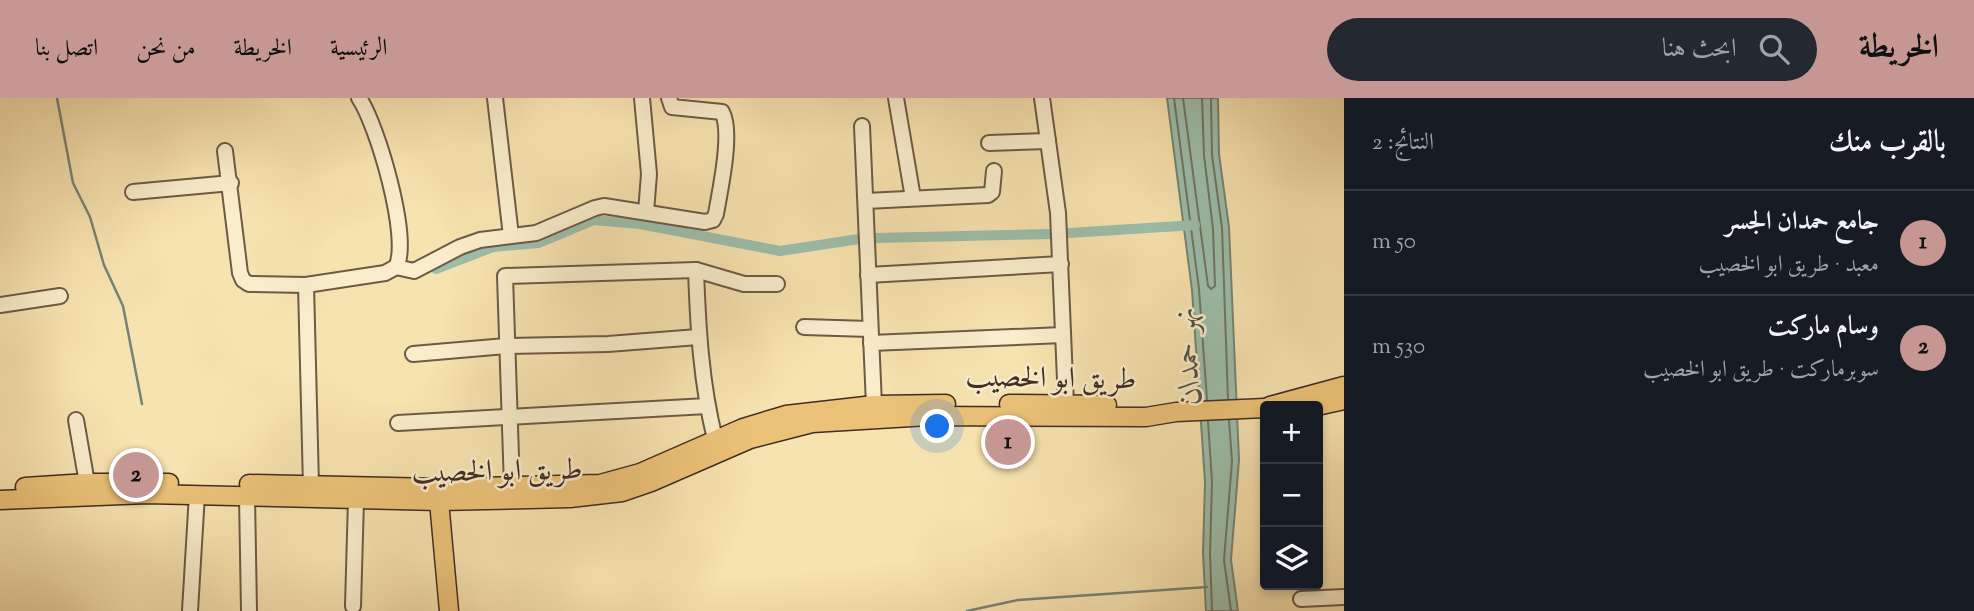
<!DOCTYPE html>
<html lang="ar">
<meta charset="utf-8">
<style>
:root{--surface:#171b24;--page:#242831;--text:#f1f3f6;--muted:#9ea1a6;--line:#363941;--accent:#c59692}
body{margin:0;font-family:"Sorts Mill Goudy",Amiri,serif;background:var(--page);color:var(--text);direction:rtl}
.controls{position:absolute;right:21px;bottom:21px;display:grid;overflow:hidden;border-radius:7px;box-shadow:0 4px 10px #0003}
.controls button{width:63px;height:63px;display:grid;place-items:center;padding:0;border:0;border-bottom:2px solid var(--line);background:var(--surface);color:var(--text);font:35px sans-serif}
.you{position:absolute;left:938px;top:329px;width:24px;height:24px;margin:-18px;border:5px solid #fff;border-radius:50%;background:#1a73e8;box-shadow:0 0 0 10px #1a73e833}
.badge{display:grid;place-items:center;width:46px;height:46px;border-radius:50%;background:var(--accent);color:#111;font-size:23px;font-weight:700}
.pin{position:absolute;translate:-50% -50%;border:4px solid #fff;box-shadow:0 2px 7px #0006}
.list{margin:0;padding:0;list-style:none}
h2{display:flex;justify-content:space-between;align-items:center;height:91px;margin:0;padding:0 28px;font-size:30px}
h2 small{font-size:23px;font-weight:400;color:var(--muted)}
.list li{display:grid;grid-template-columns:46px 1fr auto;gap:21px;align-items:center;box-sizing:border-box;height:105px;padding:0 28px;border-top:2px solid var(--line)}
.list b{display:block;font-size:26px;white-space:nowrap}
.list p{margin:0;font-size:23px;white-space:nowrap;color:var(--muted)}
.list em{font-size:23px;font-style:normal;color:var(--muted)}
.icon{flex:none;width:38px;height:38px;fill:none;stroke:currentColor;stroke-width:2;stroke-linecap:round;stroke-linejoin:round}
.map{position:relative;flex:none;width:1344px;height:513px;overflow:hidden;direction:ltr}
header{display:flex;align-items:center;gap:42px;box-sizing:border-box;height:98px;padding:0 35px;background:var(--accent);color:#111}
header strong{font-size:33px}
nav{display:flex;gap:38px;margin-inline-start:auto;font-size:24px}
.search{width:490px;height:63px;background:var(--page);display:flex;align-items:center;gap:18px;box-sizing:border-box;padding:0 24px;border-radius:38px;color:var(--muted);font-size:26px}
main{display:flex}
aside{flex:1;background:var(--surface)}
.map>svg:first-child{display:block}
.water{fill:#9dbeab;stroke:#778475;stroke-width:2}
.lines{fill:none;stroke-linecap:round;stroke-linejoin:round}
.shore{stroke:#6e7568;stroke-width:2}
.stream{stroke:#778475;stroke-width:2.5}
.canal{stroke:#9dbeab;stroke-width:10}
.minor-casing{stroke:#6d5a47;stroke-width:18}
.major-casing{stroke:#3f2c24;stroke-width:21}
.minor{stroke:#faedcc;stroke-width:14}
.major{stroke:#ecc278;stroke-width:18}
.labels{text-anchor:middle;stroke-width:5;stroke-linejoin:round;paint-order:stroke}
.street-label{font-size:30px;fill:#3f2c24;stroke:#faedcc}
.water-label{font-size:32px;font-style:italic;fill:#565046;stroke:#faedcc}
</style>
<header>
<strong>الخريطة</strong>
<div class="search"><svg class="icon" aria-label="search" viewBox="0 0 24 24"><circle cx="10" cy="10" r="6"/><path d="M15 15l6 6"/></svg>ابحث هنا</div>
<nav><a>الرئيسية</a><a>الخريطة</a><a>من نحن</a><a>اتصل بنا</a></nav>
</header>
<main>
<aside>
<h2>بالقرب منك<small>النتائج: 2</small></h2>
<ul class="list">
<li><span class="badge">1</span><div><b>جامع حمدان الجسر</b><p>معبد · طريق ابو الخصيب</p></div><em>50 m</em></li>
<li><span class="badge">2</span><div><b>وسام ماركت</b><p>سوبرماركت · طريق ابو الخصيب</p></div><em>530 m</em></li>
</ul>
</aside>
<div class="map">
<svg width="1344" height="513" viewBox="0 0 1344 513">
<rect width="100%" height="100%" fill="#f7e3b0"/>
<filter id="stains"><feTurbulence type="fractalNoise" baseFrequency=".00286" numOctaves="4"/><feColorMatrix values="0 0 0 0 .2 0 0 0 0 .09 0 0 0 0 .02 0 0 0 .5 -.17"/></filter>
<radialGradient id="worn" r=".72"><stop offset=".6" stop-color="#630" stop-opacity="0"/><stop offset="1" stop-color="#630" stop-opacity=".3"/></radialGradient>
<path class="water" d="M1167,0H1218L1219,56L1229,129L1239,362L1231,462L1238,513H1206L1203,455L1205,384L1192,192Z"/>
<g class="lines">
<g class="shore">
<path d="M1174,0L1199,191L1207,302"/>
<path d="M1183,0L1208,188L1211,191L1215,188L1213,131L1204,57L1202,0"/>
<path d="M1211,0L1212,57L1222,130L1228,301"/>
<path d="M1229,322L1232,363L1224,462L1231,513"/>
<path d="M1208,323L1212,384L1210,455L1212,513"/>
</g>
<g class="stream">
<path d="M57,0L73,85L90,119L104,167L123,208L142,306"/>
<path d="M967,513L1018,502L1207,489"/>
</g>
<g class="canal">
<path d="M1069,135L1195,127"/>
<path d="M876,140L1050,136"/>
<path d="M436,171L493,149L539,145L594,122L640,126L780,153L859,141"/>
</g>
<g class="minor-casing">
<g id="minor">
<path d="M495,0L511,138"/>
<path d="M642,0L649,76L646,114"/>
<path d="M896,0L913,100"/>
<path d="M1042,0L1058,115L1066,306"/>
<path d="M862,28L874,307"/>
<path d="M989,45L1048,43"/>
<path d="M225,53L240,175L243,182L249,186L306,187"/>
<path d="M133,94L231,85"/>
<path d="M866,103L988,97L992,94L994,73"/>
<path d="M396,169L414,173L460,149L480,142L536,135L595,110L604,108L705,124L713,122L716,116C720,92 733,34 722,14L672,9L669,0"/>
<path d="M696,172C698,229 701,285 715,341"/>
<path d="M868,177L1061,166"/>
<path d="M0,207L60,198"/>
<path d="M804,229L870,231"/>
<path d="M871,245L1063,237"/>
<path d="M413,256L506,248L608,246L698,239"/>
<path d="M76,322L87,385"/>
<path d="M398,325L707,308"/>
<path d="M311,388L306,187L385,175L396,169C411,141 377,26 359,0"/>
<path d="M512,389L505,178L696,172L744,186H777"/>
<path d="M247,398L249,513"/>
<path d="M1301,501L1344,499"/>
<path d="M353,508L356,402"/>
<path d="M190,513L197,396"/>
</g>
</g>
<g class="major-casing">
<g id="major">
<path d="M1009,306L1107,307"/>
<path d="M1270,308L1344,288"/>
<path d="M1317,308L1344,302"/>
<path d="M249,386L436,390L600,386L640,375L743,330L786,317L874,307L946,306"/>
<path d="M25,389L87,385H169"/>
<path d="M0,402L147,396L439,403L570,400L622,394L651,384L750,341L812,325L928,318L1146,319L1176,314L1265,310"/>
<path d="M439,403L449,513"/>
</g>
</g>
<use href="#minor" class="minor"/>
<use href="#major" class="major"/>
</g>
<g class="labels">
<g class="street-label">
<text transform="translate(1051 279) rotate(1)" y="10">طريق ابو الخصيب</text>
<text transform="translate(497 372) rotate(-1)" y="10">طريق ابو الخصيب</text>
</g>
<g class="water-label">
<text transform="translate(1186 258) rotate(-94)" y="11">نهر حمدان</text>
</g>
</g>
<rect width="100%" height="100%" filter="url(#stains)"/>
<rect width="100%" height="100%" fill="url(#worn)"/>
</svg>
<div class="controls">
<button>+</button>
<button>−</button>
<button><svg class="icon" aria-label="layers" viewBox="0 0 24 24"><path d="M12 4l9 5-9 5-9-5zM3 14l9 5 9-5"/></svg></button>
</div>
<div class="you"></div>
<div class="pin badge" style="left:1008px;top:344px">1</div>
<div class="pin badge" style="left:136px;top:377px">2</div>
</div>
</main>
